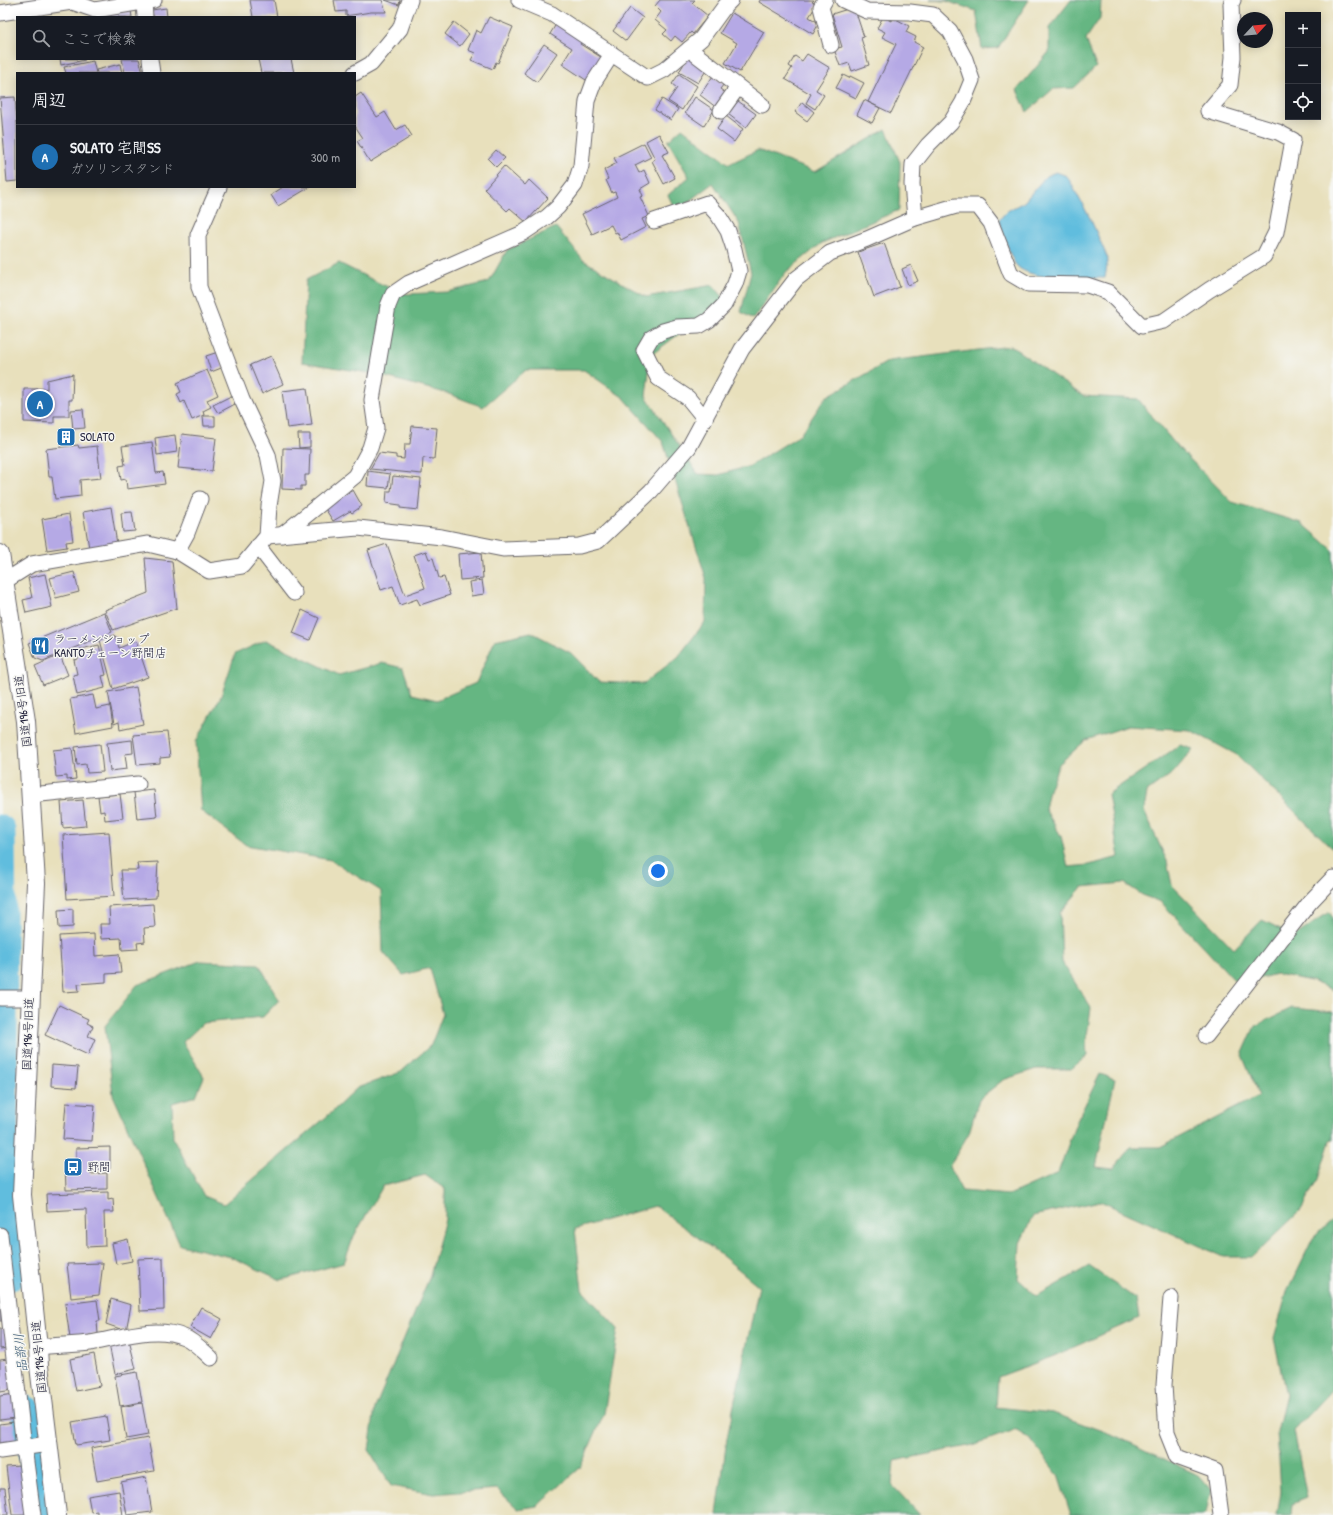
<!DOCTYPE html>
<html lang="ja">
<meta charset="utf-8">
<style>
:root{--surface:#171b24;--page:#242831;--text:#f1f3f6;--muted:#9ea1a6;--line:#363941;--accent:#1f6fb2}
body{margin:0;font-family:"Patrick Hand","Klee One",sans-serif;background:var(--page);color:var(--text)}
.controls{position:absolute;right:12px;top:12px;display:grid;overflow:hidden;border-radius:0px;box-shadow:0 2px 10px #0003}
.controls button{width:36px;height:36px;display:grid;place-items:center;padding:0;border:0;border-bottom:1px solid var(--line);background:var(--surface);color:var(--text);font:20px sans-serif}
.compass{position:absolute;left:1237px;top:12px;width:36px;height:36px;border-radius:50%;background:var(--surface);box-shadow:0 2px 10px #0003;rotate:64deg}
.you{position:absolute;left:658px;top:871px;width:14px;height:14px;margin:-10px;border:3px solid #fff;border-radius:50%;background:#1a73e8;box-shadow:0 0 0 6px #1a73e833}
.badge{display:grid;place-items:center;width:26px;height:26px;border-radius:50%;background:var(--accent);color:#fff;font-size:13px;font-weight:700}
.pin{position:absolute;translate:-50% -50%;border:2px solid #fff;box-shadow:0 1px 4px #0006}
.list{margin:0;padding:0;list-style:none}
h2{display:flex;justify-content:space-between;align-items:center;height:52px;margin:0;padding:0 16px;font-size:17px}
h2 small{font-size:13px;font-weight:400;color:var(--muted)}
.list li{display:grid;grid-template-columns:26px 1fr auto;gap:12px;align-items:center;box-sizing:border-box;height:64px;padding:0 16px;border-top:1px solid var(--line)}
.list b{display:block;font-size:15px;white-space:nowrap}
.list p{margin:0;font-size:13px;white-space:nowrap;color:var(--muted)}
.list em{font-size:13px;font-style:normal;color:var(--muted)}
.icon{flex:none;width:22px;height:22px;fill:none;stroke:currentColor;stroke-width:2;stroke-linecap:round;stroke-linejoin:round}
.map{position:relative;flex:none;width:1333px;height:1515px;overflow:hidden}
.search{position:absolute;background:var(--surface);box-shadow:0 2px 10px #0003;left:16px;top:16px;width:340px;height:44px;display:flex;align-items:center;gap:10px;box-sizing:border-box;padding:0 14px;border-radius:0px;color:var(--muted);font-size:15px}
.panel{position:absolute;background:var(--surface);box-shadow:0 2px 10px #0003;left:16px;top:72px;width:340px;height:116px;border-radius:0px}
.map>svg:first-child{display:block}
.forest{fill:#65b682;stroke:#446c5e}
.water{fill:#60bdde;stroke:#41708c}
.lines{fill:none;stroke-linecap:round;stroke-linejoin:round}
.river{stroke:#60bdde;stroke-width:31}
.building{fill:#b5a9e5}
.minor-casing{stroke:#676468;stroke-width:17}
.tertiary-casing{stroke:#676468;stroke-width:20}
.minor{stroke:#fff;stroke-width:15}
.tertiary{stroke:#fff;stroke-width:18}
.labels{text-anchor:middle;stroke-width:3;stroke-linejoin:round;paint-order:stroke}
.poi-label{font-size:12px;fill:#22223b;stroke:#f6f6f2;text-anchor:start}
.street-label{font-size:12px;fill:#22223b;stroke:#f6f6f2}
.water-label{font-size:13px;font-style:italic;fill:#385874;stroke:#f6f6f2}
</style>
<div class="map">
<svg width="1333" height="1515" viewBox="0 0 1333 1515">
<rect width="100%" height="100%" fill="#f6f6f2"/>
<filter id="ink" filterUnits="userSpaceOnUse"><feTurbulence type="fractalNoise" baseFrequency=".025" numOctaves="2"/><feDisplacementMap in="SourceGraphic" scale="8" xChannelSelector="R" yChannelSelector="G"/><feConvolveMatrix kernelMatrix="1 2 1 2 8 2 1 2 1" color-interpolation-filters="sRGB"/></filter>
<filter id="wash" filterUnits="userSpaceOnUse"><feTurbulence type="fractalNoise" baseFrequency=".012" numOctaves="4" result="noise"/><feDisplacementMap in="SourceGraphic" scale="16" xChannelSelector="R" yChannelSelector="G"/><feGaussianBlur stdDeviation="0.9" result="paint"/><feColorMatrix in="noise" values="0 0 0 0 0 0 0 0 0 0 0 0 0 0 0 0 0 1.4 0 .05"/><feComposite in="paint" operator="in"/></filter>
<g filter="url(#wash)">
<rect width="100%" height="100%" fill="#e8e0bc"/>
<g class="forest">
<path d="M930,0H1029L998,48L982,49L976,11L946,1Z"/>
<path d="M1071,0H1101L1100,18L1086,39L1096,67L1074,88L1053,89L1027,112L1017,90L1049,52V28Z"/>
<path d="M682,128L729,164L758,150L815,172L886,129L900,162L899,210L822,243L786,272L753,319L741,312L751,273L739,223L713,183L676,211L668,195L689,177L668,141Z"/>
<path d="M556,227L583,260L646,297L713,285L725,299L651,355L646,396L698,474L718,475L750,466L800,435L826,397L889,361L1011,346L1083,396L1138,399L1176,445L1232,502L1302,523L1333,550V849L1237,755L1190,730L1128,726L1086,740L1059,764L1049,790L1045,809L1061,836L1068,867L1089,865L1119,857L1108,794L1180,745L1193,749L1174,772L1147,792L1144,811L1167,861L1172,885L1234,949L1262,920L1295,936L1329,912L1333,918V990L1311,981L1276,974L1238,984L1161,902L1144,896L1124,883L1082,887L1060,913L1062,962L1091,1008L1086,1042L1087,1056L1071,1069H1036L1003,1080L979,1099L969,1133L949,1167L962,1191L1009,1195L1058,1173L1076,1123L1100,1074L1115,1079L1096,1167L1113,1169L1131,1147H1160L1259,1096L1242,1055L1255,1026L1292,1008L1333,1012V1140L1330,1141L1318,1179L1301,1210L1252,1257H1224L1100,1201L1033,1216L1020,1243L1018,1279L1037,1296L1089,1266L1136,1299L1139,1318L1054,1356L998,1377L996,1407L1053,1413L1116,1436L1198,1475L1211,1490L1206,1513L1202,1515H1071L1058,1475L1030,1439L1015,1430L973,1445L894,1461L892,1485L920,1515H717L727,1438L759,1286L720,1254L655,1206L575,1229L582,1290L618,1329L604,1414L580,1468L537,1506L518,1509L497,1489L433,1494L391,1486L369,1450L375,1408L430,1276L445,1219V1189L425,1175L383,1186L354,1236L344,1263L281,1280L231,1257L180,1245L113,1095L105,1026L137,985L200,961L259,964L279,1000L263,1017L203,1023L183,1042L204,1077L196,1096L172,1103L173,1138L204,1196L224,1204L332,1112L357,1088L401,1072L431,1045L443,1014L430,968L403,975L383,952L381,891L331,860L246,845L201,811L196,742L221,696L235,654L266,640L339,675L382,663L403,668L412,694L437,700L476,683L495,640L531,632L571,653L599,682L643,684L678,657L705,622L706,578L663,442L624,398L584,370H526L483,407L449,394L375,374L302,362L306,280L339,263L383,285L407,294L447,292L489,282L507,250Z"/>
<path d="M1333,1219V1389L1294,1431L1307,1498L1292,1504L1291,1515H1277L1281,1491L1277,1431L1286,1395L1274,1338L1287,1292L1313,1238Z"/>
</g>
<path class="water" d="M1056,172L1067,176L1091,220L1108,259L1105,278C1084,278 1031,281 1017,266C1010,259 1003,231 999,220L1007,211L1024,202L1046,176Z"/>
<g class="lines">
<g class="river">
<path d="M0,830L2,1005L3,1191L11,1275"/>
<path d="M26,1411L41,1498L38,1515"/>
</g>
</g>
<g id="blocks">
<g class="building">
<path d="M250,0H274L277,17H253Z"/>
<path d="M334,0H382L386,12H371L346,16V11L336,12Z"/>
<path d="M385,0H400L399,5Z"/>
<path d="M660,0H695L692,3L708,16L693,34L691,32L682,42L675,36L671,41L663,34L667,30L655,20L661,12L655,6Z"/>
<path d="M760,0H814L812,2L817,4L809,17L819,23L813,34L759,2Z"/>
<path d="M854,7L864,37L861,38L869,65L852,71L849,63L840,66L834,49L842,47L832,14Z"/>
<path d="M166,8L167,17H153L152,10Z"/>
<path d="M630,8L643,18L626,41L613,31Z"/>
<path d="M131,11L132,17H103V15Z"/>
<path d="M732,13L764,32L740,72L725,63L737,43L720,33Z"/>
<path d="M489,17L513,27L498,63L496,62L493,69L471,60L475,53L468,50L476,30L481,33Z"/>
<path d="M883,17L891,21L892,17L909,26L906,32L916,37L914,42L923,47L891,113L868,102L896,44L882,37L885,32L877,28Z"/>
<path d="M558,21L584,38L580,44L604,59L589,82L562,64L572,48L550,34Z"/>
<path d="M454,22L469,34L460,46L445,34Z"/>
<path d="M544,44L557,53L537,82L524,73Z"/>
<path d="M807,54L830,68L816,90L824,95L815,109L806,103L811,94L785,79L792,68L789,66L795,56L802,61Z"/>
<path d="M688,57L707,69L698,83L679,72Z"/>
<path d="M60,59H84L85,60L61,65Z"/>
<path d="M122,59H139L143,73H125Z"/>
<path d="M258,59H291L294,73H261Z"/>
<path d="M93,61L96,73H66L64,67Z"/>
<path d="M120,64L122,73H97L96,70Z"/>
<path d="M679,74L697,86L682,110L668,101L677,88L672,84Z"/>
<path d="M843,75L849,78L850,76L864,83L856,98L836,88Z"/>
<path d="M713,76L724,84L720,89L727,94L717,108L700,95Z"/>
<path d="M361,93L377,117L385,112L396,130L405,125L412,136L370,162L357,141L363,138L355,126V97Z"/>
<path d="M15,97L17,126V181L7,182L0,98Z"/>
<path d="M695,97L714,110L704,126L685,113Z"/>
<path d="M662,99L678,109L671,120L655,110Z"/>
<path d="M864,100L880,108L872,123L857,115Z"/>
<path d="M738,101L756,114L746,128L728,114Z"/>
<path d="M802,102L814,112L807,121L795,112Z"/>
<path d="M726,116L743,129L734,142L717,129Z"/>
<path d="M659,134L669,152L662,155L675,178L664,184L652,161L655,159L646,141Z"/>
<path d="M644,143L651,157L635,165L639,173L644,170L650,183L640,189L643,196L640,197L649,216L642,219L646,227L621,240L617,232L615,233L611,225L592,234L582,214L617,197L615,192L612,193L606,180L608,179L604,170L617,163L614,158Z"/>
<path d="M496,150L505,158L496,167L488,159Z"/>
<path d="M504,166L525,185L529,180L548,198L526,222L510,208L507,211L484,189Z"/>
<path d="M283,187H310L278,206L271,195Z"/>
<path d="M884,243L900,287L874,297L858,252Z"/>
<path d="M911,265L918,281L908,285L902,269Z"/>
<path d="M218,352L224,367L211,372L206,356Z"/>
<path d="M271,356L283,384L262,394L250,365Z"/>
<path d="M207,370L218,395L207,400L211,407L203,411L204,415L192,420L184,401L181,403L177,394L181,392L177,383Z"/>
<path d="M73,374L72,400H69V416H54V423L24,422V389H47V380Z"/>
<path d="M307,388L312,425L287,428L282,391Z"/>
<path d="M231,396L235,404L218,413L213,405Z"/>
<path d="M83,409L85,428L73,429L71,410Z"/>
<path d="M203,416H215V426H204Z"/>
<path d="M412,426L437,428L434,459L423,458L422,474L370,469L379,453L396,455V458L404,459L405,444H410Z"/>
<path d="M69,432L71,441L63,442L61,433Z"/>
<path d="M182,434L216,438L212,471L178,468Z"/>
<path d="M298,434H310V447L299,448Z"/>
<path d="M175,435L177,452L157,455L155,438Z"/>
<path d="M152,442L156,473L163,472L165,484L127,489L126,479L121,480L119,466L125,465L122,446Z"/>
<path d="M78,445L79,448L97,446L101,478L80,480L81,496L55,499L52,477H49L46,449Z"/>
<path d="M283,448L310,449L309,475H305V486H301V490L282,489Z"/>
<path d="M368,471L390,474L388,488L367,486Z"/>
<path d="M393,476L421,479L418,510L400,508V505L386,503L387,491H391Z"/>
<path d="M353,490L362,506L352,513L350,511L333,521L324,507Z"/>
<path d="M111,507L117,544L89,548L83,512Z"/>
<path d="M132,512L135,531L123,532L121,513Z"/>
<path d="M69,514L73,541L66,542L67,547L47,550L42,519Z"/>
<path d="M387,544L405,595L425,588L414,555L426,551L429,559L433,558L439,578L444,577L450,595L420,605L417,599L400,605L393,586L381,590L368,550Z"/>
<path d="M481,552L483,578L460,580L458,554Z"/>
<path d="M145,558L172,561L177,608L113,630L105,610L148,593Z"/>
<path d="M74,572L79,592L56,598L50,578Z"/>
<path d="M45,574L52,607L26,613L23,600L32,598L28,578Z"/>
<path d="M482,580L484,594L471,596L469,582Z"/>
<path d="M302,610L319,618L310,640L293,633Z"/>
<path d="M104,612L112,632L43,661L35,658L29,643Z"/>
<path d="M115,635L119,648L136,641L148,677L113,689L100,640Z"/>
<path d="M99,645L106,675L102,676L105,688L77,695L73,675L77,674L74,660L78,659L76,650Z"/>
<path d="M60,655L68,675L43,685L35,666Z"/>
<path d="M136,687L143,724L120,729L119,722L114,724L108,692Z"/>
<path d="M93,695L96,709L110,706L113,726L76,733L70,699Z"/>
<path d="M167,732L170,757L160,758V763L137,765L133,735Z"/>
<path d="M132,740L133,753L125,754L127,769L110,771L107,743Z"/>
<path d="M100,744L103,772L87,773L86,764L77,765L75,747Z"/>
<path d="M72,748L76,779L67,780V776L56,777L53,750Z"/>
<path d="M154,790L157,817L137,819L134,792Z"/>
<path d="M120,794L123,818L105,820L104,811L100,812L98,796Z"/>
<path d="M83,800L86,826L63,828L61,802Z"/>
<path d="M109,832L114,896L67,899L63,835Z"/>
<path d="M158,862L156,898L124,900L121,870H138L137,863Z"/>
<path d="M153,904L155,927L144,928L145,942L137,943L138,949L122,950L121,938L101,939L100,924H110L109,907Z"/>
<path d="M73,909V927L59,928L58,910Z"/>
<path d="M94,934L95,956L119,954L121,973L106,974V982L78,984L79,991L63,992L59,936Z"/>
<path d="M59,1005L89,1019L87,1023L93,1026L88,1036L95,1039L88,1055L45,1035Z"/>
<path d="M52,1065L78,1067L76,1088L51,1086Z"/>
<path d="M66,1103L95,1105L92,1141L63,1139Z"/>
<path d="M110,1147V1169H90V1174L107,1173V1189L66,1190L65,1162L76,1161V1148Z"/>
<path d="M108,1192V1200L113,1199L114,1212H104L105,1246L87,1247L86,1209L47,1211L46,1194Z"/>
<path d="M128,1239L132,1261L116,1264L112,1243Z"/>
<path d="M163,1258L164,1310L140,1311L138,1259Z"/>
<path d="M103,1263L99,1295L71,1298L67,1264Z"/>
<path d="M111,1299L131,1305L126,1331L106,1324Z"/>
<path d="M97,1300L100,1321H97L98,1334L70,1338L65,1304Z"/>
<path d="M201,1307L222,1319L211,1339L190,1327Z"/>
<path d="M0,1309H1L3,1321H0Z"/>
<path d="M0,1329H6L8,1348L0,1349Z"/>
<path d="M129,1340L136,1369L115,1374L109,1344Z"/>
<path d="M94,1354L100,1386L76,1391L70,1359Z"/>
<path d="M8,1359L13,1390L0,1392V1360Z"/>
<path d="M137,1372L142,1402L120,1406L115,1376Z"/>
<path d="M14,1394L16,1418L0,1420V1396Z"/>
<path d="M142,1403L148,1435L126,1439L121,1407Z"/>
<path d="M106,1416L110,1440L76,1445L72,1422Z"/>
<path d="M14,1422L16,1446L0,1448V1424Z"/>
<path d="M148,1438L154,1471L97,1481L91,1448Z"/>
<path d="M20,1466L27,1515H12L6,1467Z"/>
<path d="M146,1477L152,1512L127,1515L121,1482Z"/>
<path d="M0,1488H5L8,1515H0Z"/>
<path d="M119,1491L123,1515H97V1511L91,1512L88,1496Z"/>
</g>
</g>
</g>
<g filter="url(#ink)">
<use href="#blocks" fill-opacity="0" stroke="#676468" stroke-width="1"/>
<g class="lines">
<g class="minor-casing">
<g id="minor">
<path d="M519,0L552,14L648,78L664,70L701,39L725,6L731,0"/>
<path d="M825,0L821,7L831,45"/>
<path d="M843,0L867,11L910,12L933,15L950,31L965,59L972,80L963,102L951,122L928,145L913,164L912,184L915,218"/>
<path d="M144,2L145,17"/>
<path d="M0,13L72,2L95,10L154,0"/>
<path d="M689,49L762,105"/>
<path d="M150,59L152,73"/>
<path d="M355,73L371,64L400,29L410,0"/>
<path d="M721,111L738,87"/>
<path d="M654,221L707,203L718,215L728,231L734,249L739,271L735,284L724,305L709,320L699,326L677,327L663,331L651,338L644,350L658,378L688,398L705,419"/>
<path d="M282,535L355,476L370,448L376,428L372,400L388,306L393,294L409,283L523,233L547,217L558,207L575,185L581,166L587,101L594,82L612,54"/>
<path d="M267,536L358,528L442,537L503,549L579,546L598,541L651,491L689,447L742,349L796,279L830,253L867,239L915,218L956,206H978L991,223L1011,274L1028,284L1087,285L1108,292L1142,326L1164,321L1209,290L1264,256L1276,232L1293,140L1278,132L1208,111L1230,85L1233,57L1231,4L1233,0"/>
<path d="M258,546L294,593"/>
<path d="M177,551L187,533L200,499"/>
<path d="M5,581L32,564L148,544L177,551L209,571L242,566L267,536L269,506L273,481L268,455L242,400L199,287L198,235L219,187"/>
<path d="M31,795L138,784"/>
<path d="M0,998H30"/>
<path d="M1206,1036L1310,902L1333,878"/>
<path d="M0,1235L24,1447L33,1515"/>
<path d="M1171,1298L1164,1385L1167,1432L1177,1457L1215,1471L1221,1515"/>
<path d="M38,1347C55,1345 73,1345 90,1343C120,1338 155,1325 184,1337C194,1341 203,1351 211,1358"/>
<path d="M0,1451L48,1444"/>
</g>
</g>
<g class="tertiary-casing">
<path id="tertiary" d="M0,554L26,721L36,883L22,1195L38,1347L39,1366L57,1515"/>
</g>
<use href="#minor" class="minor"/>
<use href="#tertiary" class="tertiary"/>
</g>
</g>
<defs>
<g id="building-square" transform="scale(1)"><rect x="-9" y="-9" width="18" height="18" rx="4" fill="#1f6fb2" stroke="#f6f6f2"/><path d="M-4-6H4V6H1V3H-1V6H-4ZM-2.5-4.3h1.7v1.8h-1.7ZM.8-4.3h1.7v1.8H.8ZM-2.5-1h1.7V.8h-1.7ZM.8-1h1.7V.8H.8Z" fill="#fff"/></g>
<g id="restaurant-square" transform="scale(1)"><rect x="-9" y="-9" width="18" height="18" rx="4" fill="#1f6fb2" stroke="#f6f6f2"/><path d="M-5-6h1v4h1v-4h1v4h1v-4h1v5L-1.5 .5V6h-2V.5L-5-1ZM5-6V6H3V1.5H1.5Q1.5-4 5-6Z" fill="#fff"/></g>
<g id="bus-square" transform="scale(1)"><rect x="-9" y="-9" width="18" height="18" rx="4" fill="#1f6fb2" stroke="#f6f6f2"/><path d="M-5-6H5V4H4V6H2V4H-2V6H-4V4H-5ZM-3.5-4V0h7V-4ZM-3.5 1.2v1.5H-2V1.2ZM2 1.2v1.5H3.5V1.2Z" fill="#fff"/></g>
</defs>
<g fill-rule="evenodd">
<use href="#building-square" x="66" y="437"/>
<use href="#restaurant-square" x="40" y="646"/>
<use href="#bus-square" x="73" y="1167"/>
</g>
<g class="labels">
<g class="poi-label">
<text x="80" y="441">SOLATO</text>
<text x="54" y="643">ラーメンショップ<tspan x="54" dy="14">KANTOチェーン野間店</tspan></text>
<text x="87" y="1171">野間</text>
</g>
<g class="street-label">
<text transform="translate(23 711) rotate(-97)" y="4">国道196号旧道</text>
<text transform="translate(28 1034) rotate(-88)" y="4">国道196号旧道</text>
<text transform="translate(39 1357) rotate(-95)" y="4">国道196号旧道</text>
</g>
<g class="water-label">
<text transform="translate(20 1353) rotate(-96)" y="5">品部川</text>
</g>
</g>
</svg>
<div class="controls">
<button>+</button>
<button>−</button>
<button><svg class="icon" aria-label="locate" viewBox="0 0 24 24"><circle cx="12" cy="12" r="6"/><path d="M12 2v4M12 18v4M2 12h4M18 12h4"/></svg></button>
</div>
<svg class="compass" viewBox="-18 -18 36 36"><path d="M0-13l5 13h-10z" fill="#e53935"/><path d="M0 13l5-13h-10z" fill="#9ea1a6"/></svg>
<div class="you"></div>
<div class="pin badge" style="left:40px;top:404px">A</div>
<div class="search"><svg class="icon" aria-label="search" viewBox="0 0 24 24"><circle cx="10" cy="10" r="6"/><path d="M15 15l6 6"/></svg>ここで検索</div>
<section class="panel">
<h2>周辺<small></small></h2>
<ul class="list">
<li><span class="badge">A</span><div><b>SOLATO 宅間SS</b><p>ガソリンスタンド</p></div><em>300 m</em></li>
</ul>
</section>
</div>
